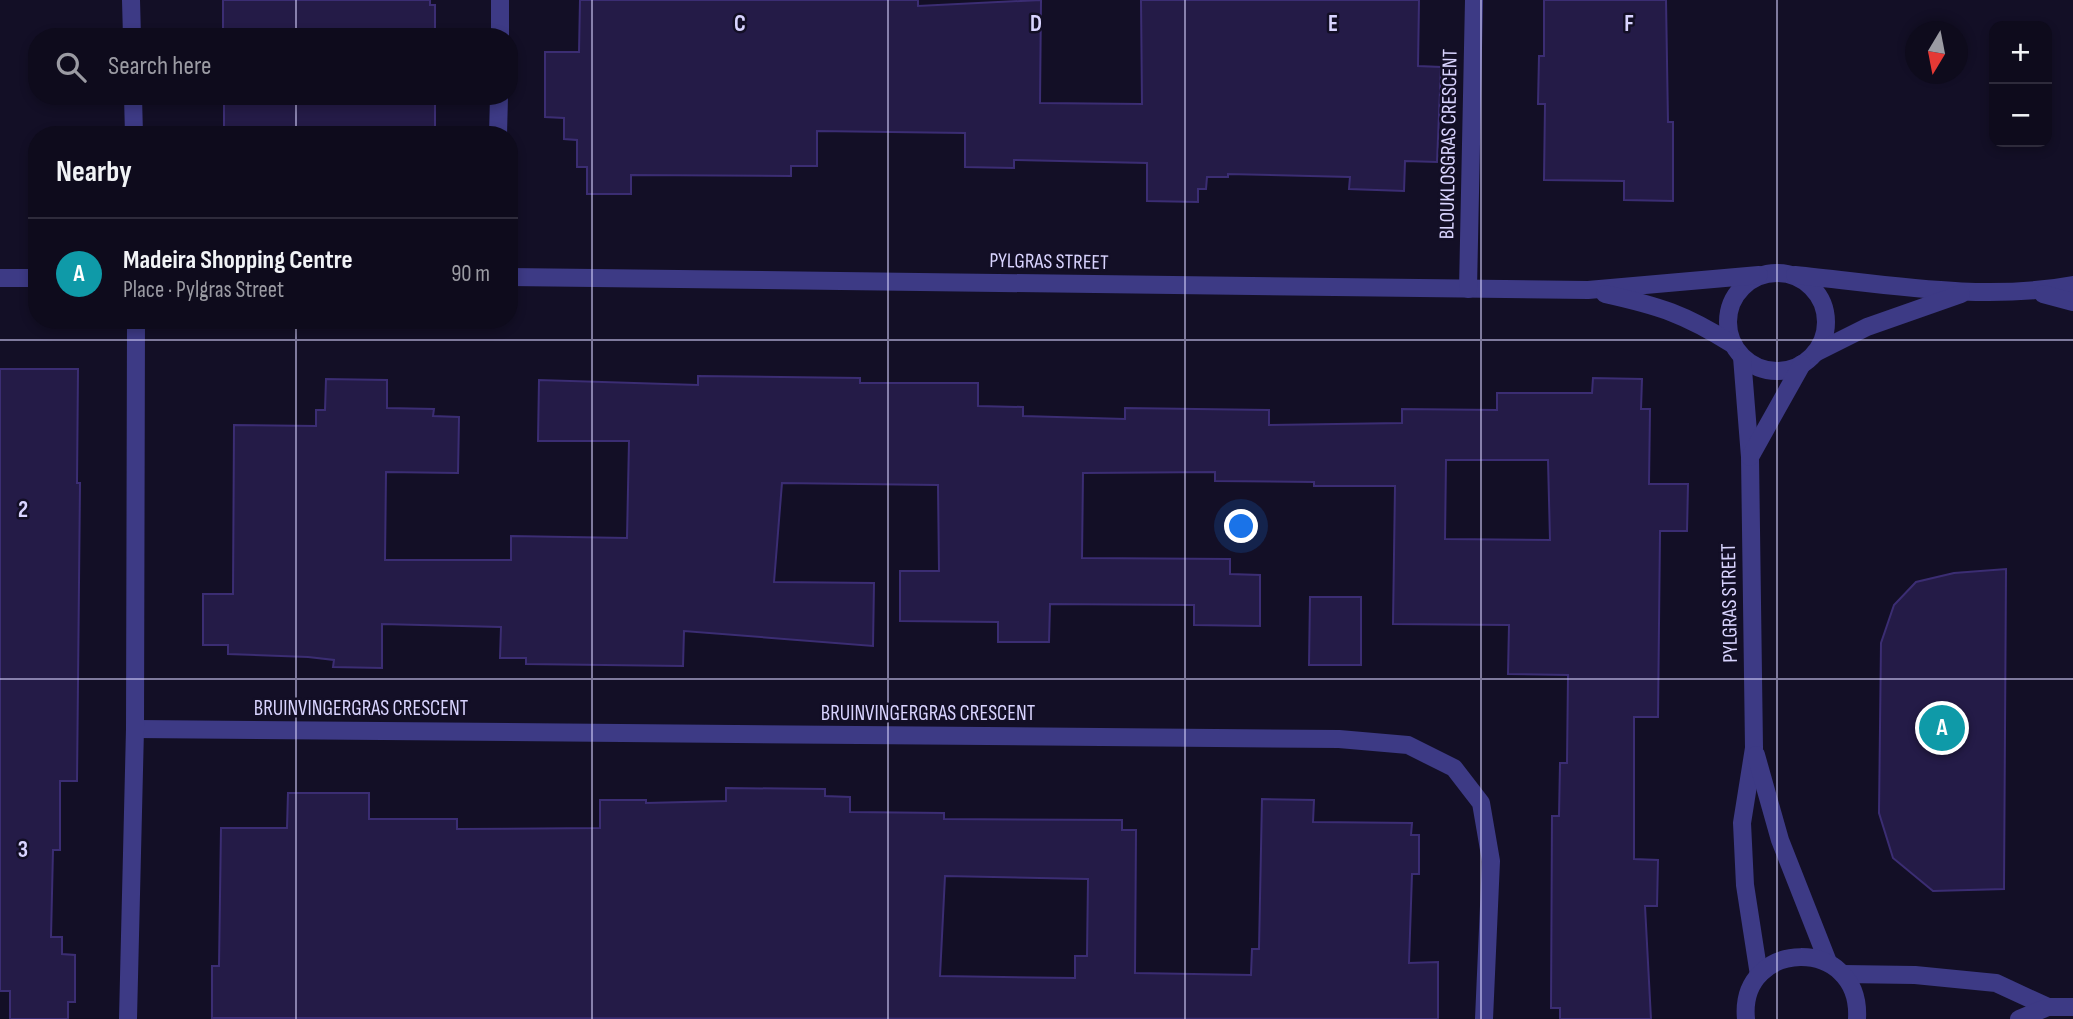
<!DOCTYPE html>
<meta charset="utf-8">
<style>
:root{--surface:#0e0b1c;--page:#1c1929;--text:#f1f3f6;--muted:#9b9ba3;--line:#2e2b3b;--accent:#00e5ff}
body{margin:0;font-family:"Sofia Sans Condensed",sans-serif;background:var(--page);color:var(--text)}
.controls{position:absolute;right:21px;top:21px;display:grid;overflow:hidden;border-radius:14px;box-shadow:0 4px 10px #0003}
.controls button{width:63px;height:63px;display:grid;place-items:center;padding:0;border:0;border-bottom:2px solid var(--line);background:var(--surface);color:var(--text);font:35px sans-serif}
.compass{position:absolute;left:1905px;top:21px;width:63px;height:63px;border-radius:50%;background:var(--surface);box-shadow:0 4px 10px #0003;rotate:190deg}
.you{position:absolute;left:1242px;top:527px;width:24px;height:24px;margin:-18px;border:5px solid #fff;border-radius:50%;background:#1a73e8;box-shadow:0 0 0 10px #1a73e833}
.badge{display:grid;place-items:center;width:46px;height:46px;border-radius:50%;background:var(--accent);color:#fff;font-size:23px;font-weight:700}
.pin{position:absolute;translate:-50% -50%;border:4px solid #fff;box-shadow:0 2px 7px #0006}
.list{margin:0;padding:0;list-style:none}
h2{display:flex;justify-content:space-between;align-items:center;height:91px;margin:0;padding:0 28px;font-size:30px}
h2 small{font-size:23px;font-weight:400;color:var(--muted)}
.list li{display:grid;grid-template-columns:46px 1fr auto;gap:21px;align-items:center;box-sizing:border-box;height:112px;padding:0 28px;border-top:2px solid var(--line)}
.list b{display:block;font-size:26px;white-space:nowrap}
.list p{margin:0;font-size:23px;white-space:nowrap;color:var(--muted)}
.list em{font-size:23px;font-style:normal;color:var(--muted)}
.icon{flex:none;width:38px;height:38px;fill:none;stroke:currentColor;stroke-width:2;stroke-linecap:round;stroke-linejoin:round}
.map{position:relative;flex:none;width:2073px;height:1019px;overflow:hidden}
.search{position:absolute;background:var(--surface);box-shadow:0 4px 10px #0003;left:28px;top:28px;width:490px;height:77px;display:flex;align-items:center;gap:18px;box-sizing:border-box;padding:0 24px;border-radius:28px;color:var(--muted);font-size:26px}
.panel{position:absolute;background:var(--surface);box-shadow:0 4px 10px #0003;left:28px;top:126px;width:490px;height:203px;border-radius:28px}
.map>svg:first-child{display:block}
.building{fill:#241b47;stroke:#3b2d73;stroke-width:2;fill-rule:evenodd}
.lines{fill:none;stroke-linecap:round;stroke-linejoin:round}
.minor{stroke:#3d3a85;stroke-width:18}
.grid{fill:none;stroke:#d9d4ff;stroke-width:2;stroke-opacity:0.55}
.labels{text-anchor:middle;stroke-width:5;stroke-linejoin:round;paint-order:stroke}
.street-label{font-size:21px;fill:#d9d4ff;stroke:#130f26}
.grid-label{font-size:23px;text-anchor:middle;font-weight:bold;fill:#d9d4ff;stroke:#130f26;stroke-width:5;stroke-linejoin:round;paint-order:stroke}
</style>
<div class="map">
<svg width="2073" height="1019" viewBox="0 0 2073 1019">
<rect width="100%" height="100%" fill="#130f26"/>
<g class="building">
<path d="M223,0H430V5H435V37H223Z"/>
<path d="M580,0H918V6L1041,0L1040,103L1142,104L1141,0H1419L1418,66L1441,67L1437,162L1405,161L1404,191L1349,189L1350,177L1228,174V177H1207L1206,189H1198V202L1147,201V163L1014,160V168L965,167V133L817,131V166H791V176L631,175V194H587V167H577V140L564,139V118L545,117V52H579Z"/>
<path d="M1544,0H1666L1668,122H1673V201L1624,200V181L1544,180L1545,104H1538L1539,56H1544Z"/>
<rect x="224" y="96" width="211" height="39"/>
<path d="M0,369H78L77,483H80L77,781H60V850H53L51,937H62V954L75,955V1002H68V1019H10V991H0Z"/>
<path d="M698,376L860,378V383H978V406L1023,407V416L1125,419V408L1269,410V425L1402,423V409L1497,410V393H1592L1593,378L1642,379L1641,409H1650L1649,484H1688L1687,531H1660L1658,717H1634V859L1658,860L1657,906H1645L1651,1019H1560V1008H1551L1552,816H1559L1560,763H1567L1568,675L1508,674L1509,625L1393,624L1395,486H1314V482L1215,481V472L1083,473L1082,558L1230,559V574L1260,575V626L1194,625V605L1050,604L1049,642H998V622L900,621V571H939L938,485L782,483L774,582L874,583L873,646L684,631L683,666L526,664V658H500L501,627L382,624V668L333,667L334,660L308,657L228,654V645H203V594H233L234,425L316,426V410H325L326,379L387,380V408L434,409L433,416L459,417L458,473L386,472L385,560H511V536L627,538L629,441H538L539,380L698,385ZM1446,460H1548L1550,540L1445,539Z"/>
<path d="M2006,569L2004,889L1933,891L1893,858L1879,813L1881,643L1894,605L1916,582L1954,573Z"/>
<path d="M1310,597H1361V665H1309Z"/>
<path d="M726,788L825,789V796L850,797V812L944,813V819L1122,820V830H1136L1135,973L1251,975L1252,949H1259L1262,799L1314,800L1313,822L1412,823L1411,835H1419V874H1412L1409,963L1438,962V1019L212,1018V966H219L221,828H287L288,793H369V819H457V829L600,828V800H646V803L726,801ZM945,876L1088,879L1087,956H1075V978L940,976Z"/>
</g>
<g class="lines">
<g class="minor">
<path d="M131,0L132,37"/>
<path d="M500,37V0"/>
<path d="M133,96L134,135"/>
<path d="M498,135L499,96"/>
<circle cx="1777" cy="322" r="49"/>
<path d="M1795,275C1886,284 1982,302 2073,285"/>
<path d="M509,277L1588,290L1759,275"/>
<path d="M0,278H37"/>
<path d="M1468,289L1474,0"/>
<path d="M1605,294C1659,306 1685,314 1732,344"/>
<path d="M2043,294L2073,302"/>
<path d="M1815,353L1867,327L1961,294"/>
<path d="M1742,357L1750,457L1754,748L1742,823L1745,885L1759,975"/>
<path d="M1750,457L1802,364"/>
<path d="M135,729L1339,739L1408,745L1454,768L1481,803L1491,861L1484,1019"/>
<path d="M1756,755L1780,840L1828,962"/>
<path d="M1843,974L1915,975L1996,983L2048,1007"/>
<path d="M128,1019L135,729L136,320"/>
<path d="M1746,1019C1738,938 1862,935 1857,1019"/>
<path d="M2019,1019L2048,1007H2073"/>
</g>
</g>
<path class="grid" d="M296,0V37M592,0V1019M888,0V1019M1185,0V1019M1481,0V1019M1777,0V1019M296,96V135M296,320V1019M0,340H2073M0,679H2073"/>
<g class="labels">
<g class="street-label">
<text transform="translate(1448 144) rotate(-89)" y="7">BLOUKLOSGRAS CRESCENT</text>
<text transform="translate(1049 261) rotate(1)" y="7">PYLGRAS STREET</text>
<text transform="translate(1729 603) rotate(-91)" y="7">PYLGRAS STREET</text>
<text x="361" y="715">BRUINVINGERGRAS CRESCENT</text>
<text x="928" y="720">BRUINVINGERGRAS CRESCENT</text>
</g>
</g>
<g class="grid-label">
<text x="740" y="31">C</text>
<text x="1036" y="31">D</text>
<text x="1333" y="31">E</text>
<text x="1629" y="31">F</text>
<text x="23" y="517">2</text>
<text x="23" y="857">3</text>
</g>
</svg>
<div class="controls">
<button>+</button>
<button>−</button>
</div>
<svg class="compass" viewBox="-18 -18 36 36"><path d="M0-13l5 13h-10z" fill="#e53935"/><path d="M0 13l5-13h-10z" fill="#9b9ba3"/></svg>
<div class="you"></div>
<div class="pin badge" style="left:1942px;top:728px;background:#0f9aa8">A</div>
<div class="search"><svg class="icon" aria-label="search" viewBox="0 0 24 24"><circle cx="10" cy="10" r="6"/><path d="M15 15l6 6"/></svg>Search here</div>
<section class="panel">
<h2>Nearby<small></small></h2>
<ul class="list">
<li><span class="badge" style="background:#0f9aa8">A</span><div><b>Madeira Shopping Centre</b><p>Place · Pylgras Street</p></div><em>90 m</em></li>
</ul>
</section>
</div>
